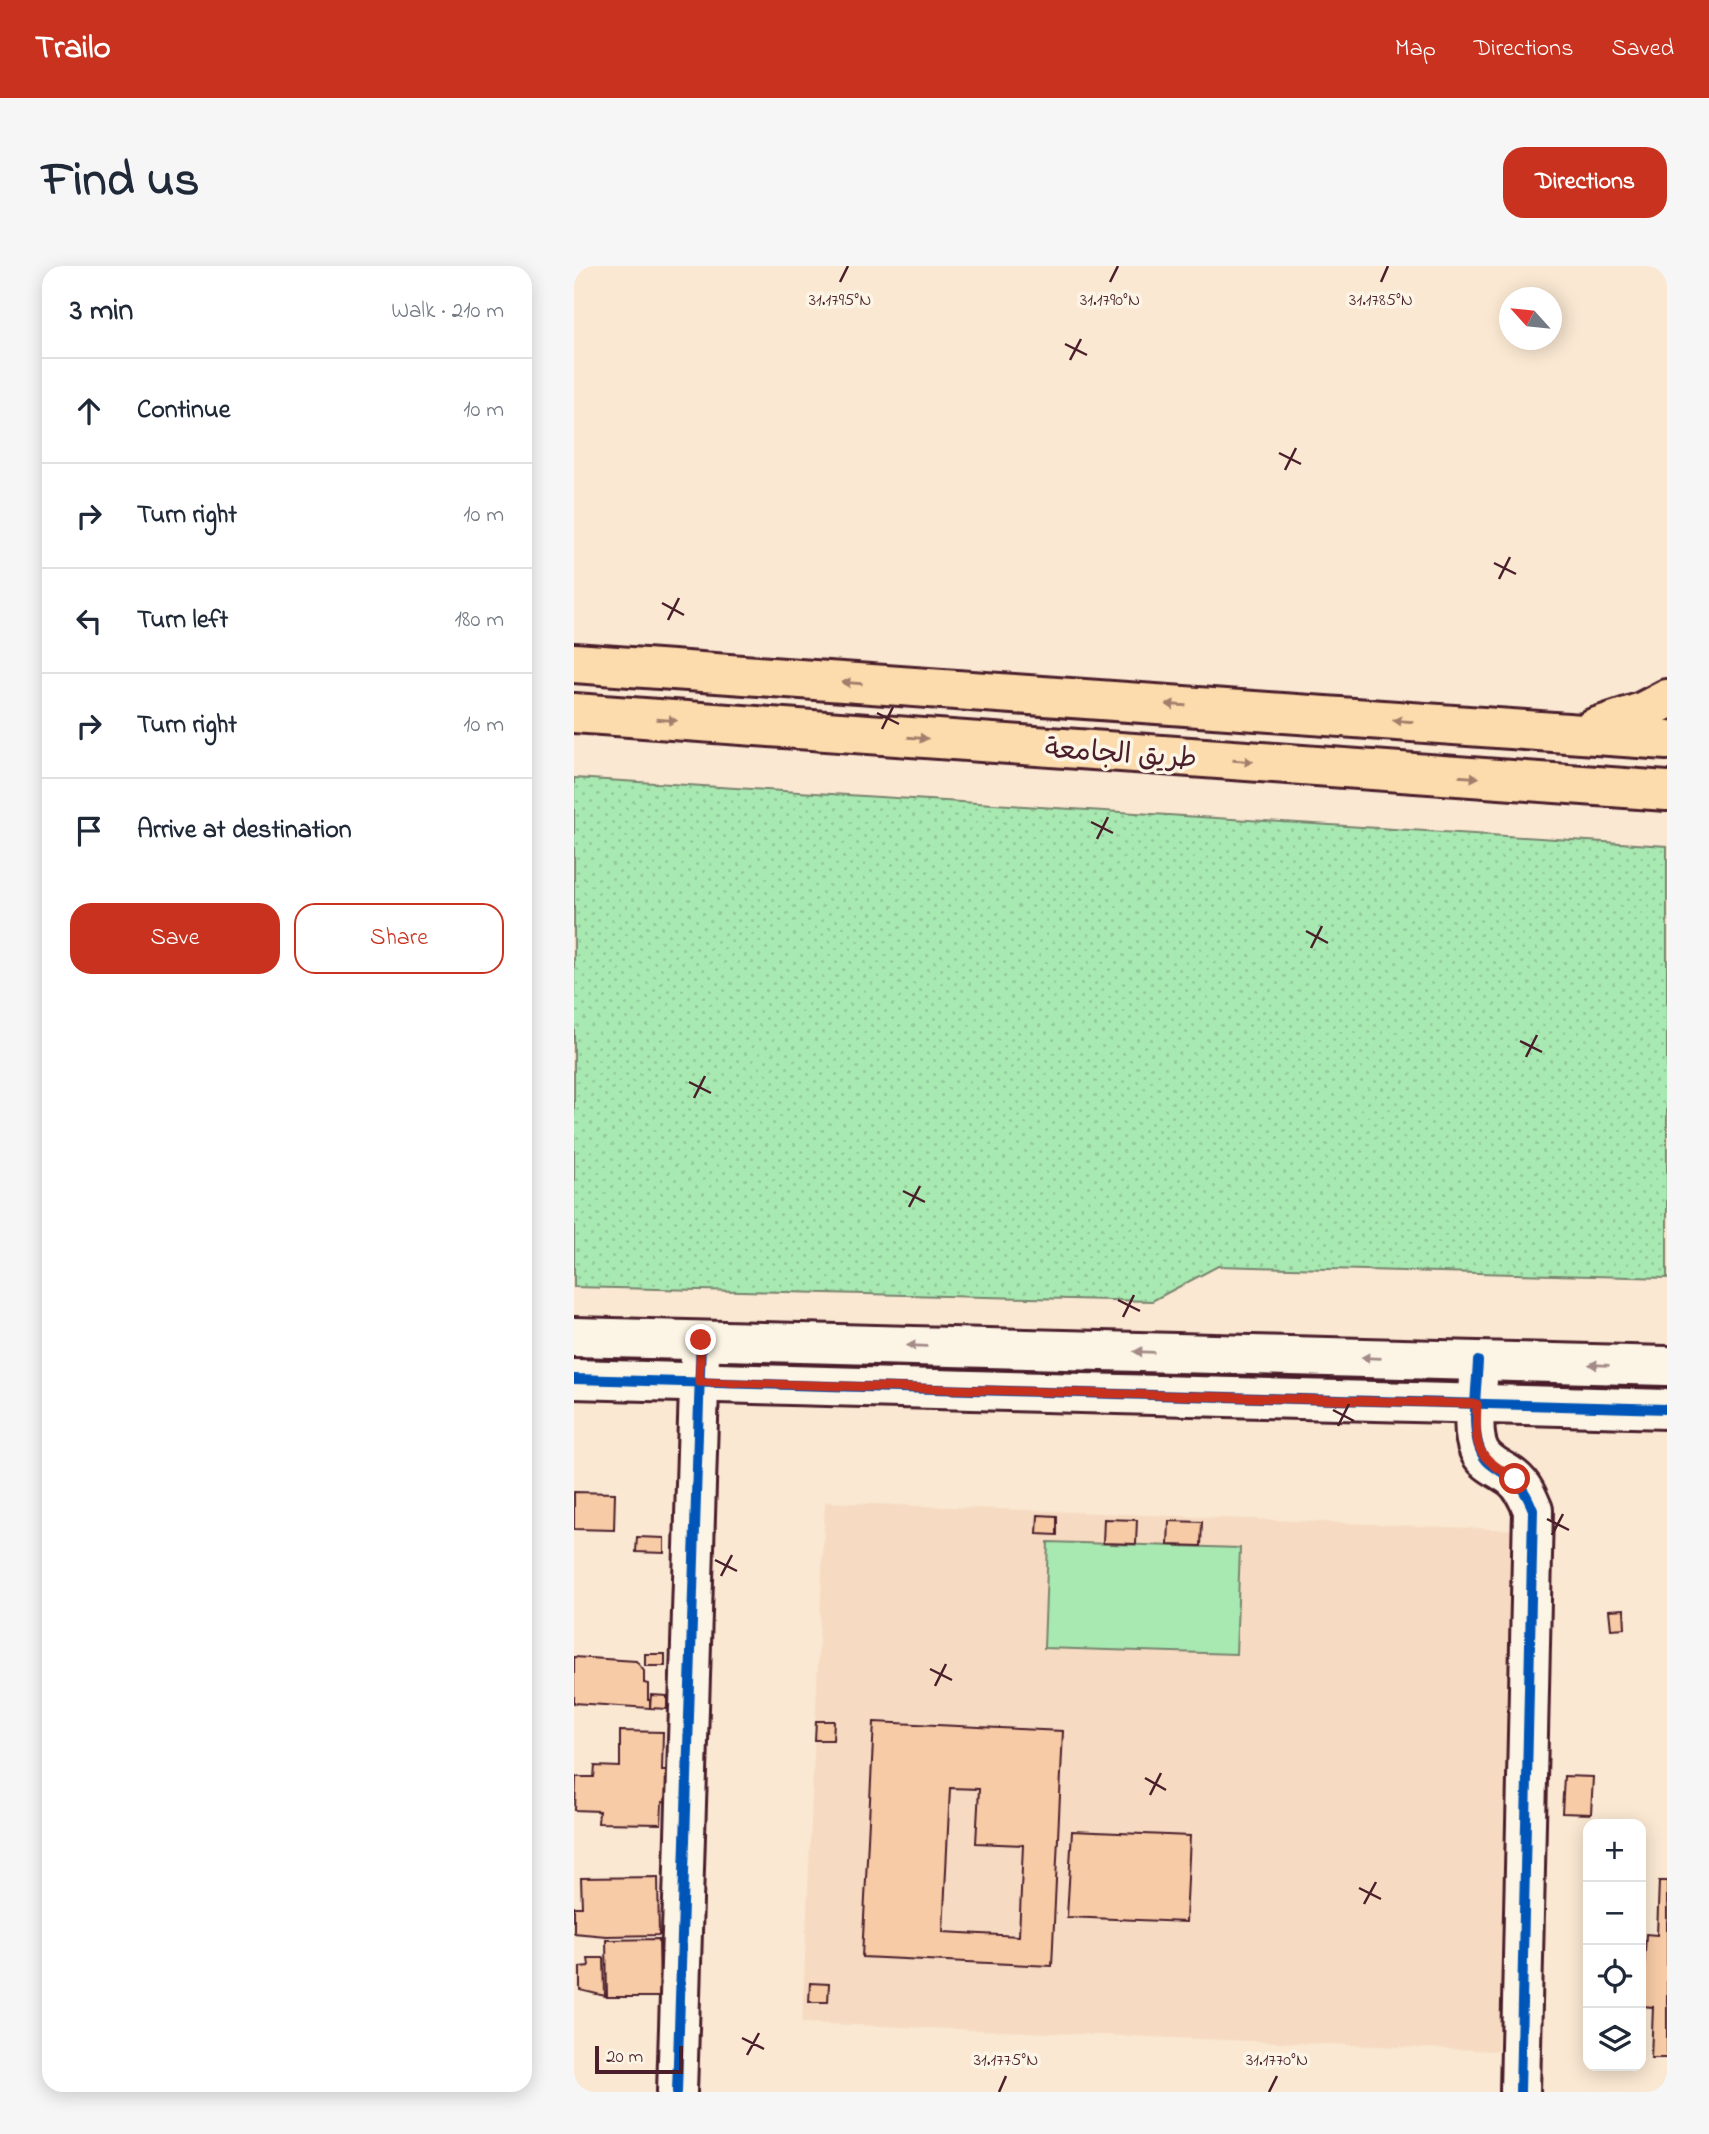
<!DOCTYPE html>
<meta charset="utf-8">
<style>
:root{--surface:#fff;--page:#f6f6f7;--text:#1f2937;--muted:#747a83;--line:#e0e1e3;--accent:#c8321e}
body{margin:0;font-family:"Indie Flower","Playpen Sans Arabic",sans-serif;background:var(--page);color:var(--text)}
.controls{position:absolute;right:21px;bottom:21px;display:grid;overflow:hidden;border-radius:14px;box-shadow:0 4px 18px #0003}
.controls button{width:63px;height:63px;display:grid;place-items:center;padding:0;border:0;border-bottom:2px solid var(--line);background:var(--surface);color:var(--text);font:35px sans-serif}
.compass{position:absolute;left:925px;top:21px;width:63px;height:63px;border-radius:50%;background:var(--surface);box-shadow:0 4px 18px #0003;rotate:297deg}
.scale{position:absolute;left:21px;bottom:18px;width:88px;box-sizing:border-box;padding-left:7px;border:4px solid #4a1f2b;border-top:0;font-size:19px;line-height:24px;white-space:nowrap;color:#4a1f2b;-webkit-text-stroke:5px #fcf5e5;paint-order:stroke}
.stop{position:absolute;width:21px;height:21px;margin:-16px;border:5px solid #c8321e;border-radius:50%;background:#fff}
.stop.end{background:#c8321e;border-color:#fff;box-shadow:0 2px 7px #0008}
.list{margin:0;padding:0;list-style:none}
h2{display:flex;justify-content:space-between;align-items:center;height:91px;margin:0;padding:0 28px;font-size:30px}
h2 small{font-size:23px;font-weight:400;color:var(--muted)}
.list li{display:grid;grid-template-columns:46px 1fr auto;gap:21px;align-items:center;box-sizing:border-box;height:105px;padding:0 28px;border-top:2px solid var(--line)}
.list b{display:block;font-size:26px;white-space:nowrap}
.list em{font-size:23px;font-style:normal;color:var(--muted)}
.actions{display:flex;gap:14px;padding:21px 28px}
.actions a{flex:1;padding:16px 0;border:2px solid var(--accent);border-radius:21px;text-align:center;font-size:24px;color:var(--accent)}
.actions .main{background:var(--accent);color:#fff}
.icon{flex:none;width:38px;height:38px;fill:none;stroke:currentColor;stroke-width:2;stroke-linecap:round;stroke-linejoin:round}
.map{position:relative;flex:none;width:1093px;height:1826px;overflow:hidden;border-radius:21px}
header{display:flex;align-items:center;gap:42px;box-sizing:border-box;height:98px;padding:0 35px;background:var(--accent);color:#fff}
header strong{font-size:33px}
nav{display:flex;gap:38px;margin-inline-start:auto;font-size:24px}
.intro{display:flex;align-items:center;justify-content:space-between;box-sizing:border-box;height:168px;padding:0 42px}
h1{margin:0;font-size:49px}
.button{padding:18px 32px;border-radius:21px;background:var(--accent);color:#fff;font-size:24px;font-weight:700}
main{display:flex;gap:42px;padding:0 42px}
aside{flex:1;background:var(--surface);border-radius:21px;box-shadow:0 4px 18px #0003}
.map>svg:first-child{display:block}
.built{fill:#f6dbc2}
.park{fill:url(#park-dots);stroke:#79846e;stroke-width:2}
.garden{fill:#a8e9b2;stroke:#79846e;stroke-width:2}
.building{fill:#f7cba6;stroke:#4a1f2b;stroke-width:2;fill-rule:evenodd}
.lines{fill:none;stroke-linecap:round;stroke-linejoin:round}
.minor-casing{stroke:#4a1f2b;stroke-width:44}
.highway-casing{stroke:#4a1f2b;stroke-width:44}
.minor{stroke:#fcf5e5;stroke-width:38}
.highway{stroke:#fcdcac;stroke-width:38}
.cycleway-casing{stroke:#fcf5e5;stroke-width:15}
.cycleway{stroke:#0057b8;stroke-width:10}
.oneway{fill:#a37e6c}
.oneway2{fill:#a38a88}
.route{stroke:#c8321e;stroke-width:9}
.ticks{fill:none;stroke:#4a1f2b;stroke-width:2.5}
.labels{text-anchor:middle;stroke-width:7;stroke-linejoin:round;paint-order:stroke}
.street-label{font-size:28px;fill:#4a1f2b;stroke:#fcf5e5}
.ticks-label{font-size:18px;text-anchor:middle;fill:#4a1f2b;stroke:#fcf5e5;stroke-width:7;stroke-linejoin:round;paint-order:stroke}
</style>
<header>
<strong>Trailo</strong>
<nav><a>Map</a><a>Directions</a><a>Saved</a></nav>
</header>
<div class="intro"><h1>Find us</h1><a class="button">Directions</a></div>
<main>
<aside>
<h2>3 min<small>Walk · 210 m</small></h2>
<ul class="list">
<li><svg class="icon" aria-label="ahead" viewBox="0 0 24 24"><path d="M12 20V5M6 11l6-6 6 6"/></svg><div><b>Continue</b></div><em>10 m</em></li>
<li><svg class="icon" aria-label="right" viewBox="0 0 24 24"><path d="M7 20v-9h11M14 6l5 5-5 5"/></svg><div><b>Turn right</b></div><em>10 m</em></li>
<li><svg class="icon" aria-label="left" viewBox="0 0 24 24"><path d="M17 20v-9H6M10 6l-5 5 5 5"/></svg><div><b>Turn left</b></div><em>180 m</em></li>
<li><svg class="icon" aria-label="right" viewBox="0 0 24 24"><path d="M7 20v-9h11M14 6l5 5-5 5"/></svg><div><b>Turn right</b></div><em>10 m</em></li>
<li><svg class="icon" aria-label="arrive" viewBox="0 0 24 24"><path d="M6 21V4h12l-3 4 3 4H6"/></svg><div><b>Arrive at destination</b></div></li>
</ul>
<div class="actions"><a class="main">Save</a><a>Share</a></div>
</aside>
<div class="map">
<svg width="1093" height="1826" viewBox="0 0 1093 1826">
<defs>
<pattern id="park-dots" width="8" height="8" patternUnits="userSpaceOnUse" patternTransform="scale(1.75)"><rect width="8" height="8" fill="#a8e9b2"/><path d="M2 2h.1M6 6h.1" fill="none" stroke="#92c799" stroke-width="1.8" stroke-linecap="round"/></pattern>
</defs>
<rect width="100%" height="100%" fill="#fae8d2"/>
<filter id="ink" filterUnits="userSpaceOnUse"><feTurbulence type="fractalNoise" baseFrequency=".0143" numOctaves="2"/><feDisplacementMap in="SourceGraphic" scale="14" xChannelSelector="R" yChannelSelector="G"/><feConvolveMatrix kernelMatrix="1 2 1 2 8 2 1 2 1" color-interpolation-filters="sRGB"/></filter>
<g filter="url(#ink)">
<path class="built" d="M251,1236L947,1264L924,1785L228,1757Z"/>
<path class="park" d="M0,512L1093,580V1012L644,1000L578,1035L0,1021Z"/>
<path class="garden" d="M474,1276L666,1282L662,1388L470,1382Z"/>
<g class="building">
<path d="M0,1226L41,1227L40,1264L0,1263Z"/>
<path d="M464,1249L483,1250V1269L463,1268Z"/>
<path d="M530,1253L563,1254L562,1278L529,1277Z"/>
<path d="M595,1255L628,1256L627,1280L594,1279Z"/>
<path d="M63,1271L90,1272V1287L62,1286Z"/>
<path d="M1050,1343L1051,1362L1037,1363L1035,1344Z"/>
<rect x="71" y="1388" width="20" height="12"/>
<path d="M0,1391L62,1395L70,1405V1417L74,1418V1434H76V1442L0,1437Z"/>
<path d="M77,1429L93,1430V1443L76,1442Z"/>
<path d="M242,1455H260L259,1474H241Z"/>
<path d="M300,1456L489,1465L478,1700L288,1691ZM376,1522L405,1523L402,1577L449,1579L445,1670L369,1666Z"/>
<path d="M46,1465L89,1466L88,1505H95L94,1537L88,1536L87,1558L24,1557L25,1545L1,1544L2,1511H20L21,1500L46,1501Z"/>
<path d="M990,1510L1019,1511L1017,1548L988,1547Z"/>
<path d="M498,1565L616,1570L612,1656L493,1651Z"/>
<path d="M84,1611L85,1669L32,1670L0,1667V1641H8L7,1612Z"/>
<path d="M1085,1615H1093V1792H1077L1079,1741L1068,1740L1072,1668L1083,1669Z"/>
<path d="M85,1673L86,1731H33L32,1674Z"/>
<path d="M14,1692H30L31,1730L6,1724V1701L15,1700Z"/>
<path d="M236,1717L255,1718L254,1736H235Z"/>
</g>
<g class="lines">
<g class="minor-casing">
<g id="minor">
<path d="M0,1071L1093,1100"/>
<path d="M0,1113L1093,1143"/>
<path d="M904,1113C903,1135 896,1164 905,1184C911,1198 928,1203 939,1212C949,1220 954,1232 959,1244L946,1826"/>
<path d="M103,1826L126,1090"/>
</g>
</g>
<g class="highway-casing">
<g id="highway">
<path d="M0,397L1093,474"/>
<path d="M0,447L1093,525"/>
<path d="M1020,462L1068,446L1093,433"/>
</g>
</g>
<use href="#minor" class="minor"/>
<use href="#highway" class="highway"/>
<g class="cycleway-casing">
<g id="cycleway">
<path d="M904,1095C903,1122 893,1178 915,1197C939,1216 946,1211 959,1244L946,1826"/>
<path d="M0,1113L1093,1143"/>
<path d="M103,1826L127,1074"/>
</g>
</g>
<use href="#cycleway" class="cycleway"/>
</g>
<defs><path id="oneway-solid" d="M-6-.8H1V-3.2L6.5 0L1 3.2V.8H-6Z" transform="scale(1.75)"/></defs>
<g class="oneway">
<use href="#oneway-solid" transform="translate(278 417) rotate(-176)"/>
<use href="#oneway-solid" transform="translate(602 439) rotate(-176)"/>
<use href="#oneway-solid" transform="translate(93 454) rotate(4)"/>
<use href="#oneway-solid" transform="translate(829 455) rotate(-176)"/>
<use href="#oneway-solid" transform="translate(344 472) rotate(4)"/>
<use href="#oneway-solid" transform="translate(669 495) rotate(4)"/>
<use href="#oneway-solid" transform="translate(895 511) rotate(4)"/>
</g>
<g class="oneway2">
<use href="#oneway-solid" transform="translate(343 1080) rotate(-178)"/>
<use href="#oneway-solid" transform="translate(570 1086) rotate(-178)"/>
<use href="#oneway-solid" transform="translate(797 1092) rotate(-178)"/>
<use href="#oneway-solid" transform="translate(1025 1099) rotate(-178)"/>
</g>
</g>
<g class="lines" filter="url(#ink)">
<path class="route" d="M127,1074L125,1116L903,1138C901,1184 901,1188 941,1213"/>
</g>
<path class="ticks" d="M266,16L274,0M536,16L544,0M807,16L814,0M491,78L513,89M496,94L507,73M705,187L727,198M711,204L722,182M920,297L942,308M925,313L936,291M88,337L110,349M94,354L105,332M303,447L325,458M308,463L319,441M517,556L539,567M523,573L534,551M732,665L754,677M737,682L748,660M946,775L968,786M952,791L963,769M115,816L137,827M120,832L131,810M329,925L351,936M335,941L346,920M544,1034L566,1045M549,1051L560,1029M759,1144L780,1155M764,1160L775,1138M973,1253L995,1264M978,1269L989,1248M141,1294L163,1305M147,1310L158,1289M356,1403L378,1414M361,1420L372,1398M571,1512L592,1524M576,1529L587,1507M785,1622L807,1633M790,1638L802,1616M168,1772L190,1783M173,1789L185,1767M425,1826L432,1810M695,1826L703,1810"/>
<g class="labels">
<g class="street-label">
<text transform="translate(547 486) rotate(4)" y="10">طريق الجامعة</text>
</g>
</g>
<g class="ticks-label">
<text x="266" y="39">31.1795°N</text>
<text x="536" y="39">31.1790°N</text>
<text x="807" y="39">31.1785°N</text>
<text x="432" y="1799">31.1775°N</text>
<text x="703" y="1799">31.1770°N</text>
</g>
</svg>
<div class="controls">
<button>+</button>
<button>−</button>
<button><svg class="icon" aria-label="locate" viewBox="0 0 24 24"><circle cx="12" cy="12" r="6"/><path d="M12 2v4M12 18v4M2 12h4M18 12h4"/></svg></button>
<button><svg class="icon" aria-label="layers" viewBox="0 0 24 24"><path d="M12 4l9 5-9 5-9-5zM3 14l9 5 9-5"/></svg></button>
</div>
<svg class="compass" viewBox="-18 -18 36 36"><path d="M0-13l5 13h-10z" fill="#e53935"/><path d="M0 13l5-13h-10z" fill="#747a83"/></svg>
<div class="scale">20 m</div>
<div class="stop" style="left:941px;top:1213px"></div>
<div class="stop end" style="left:127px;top:1074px"></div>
</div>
</main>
